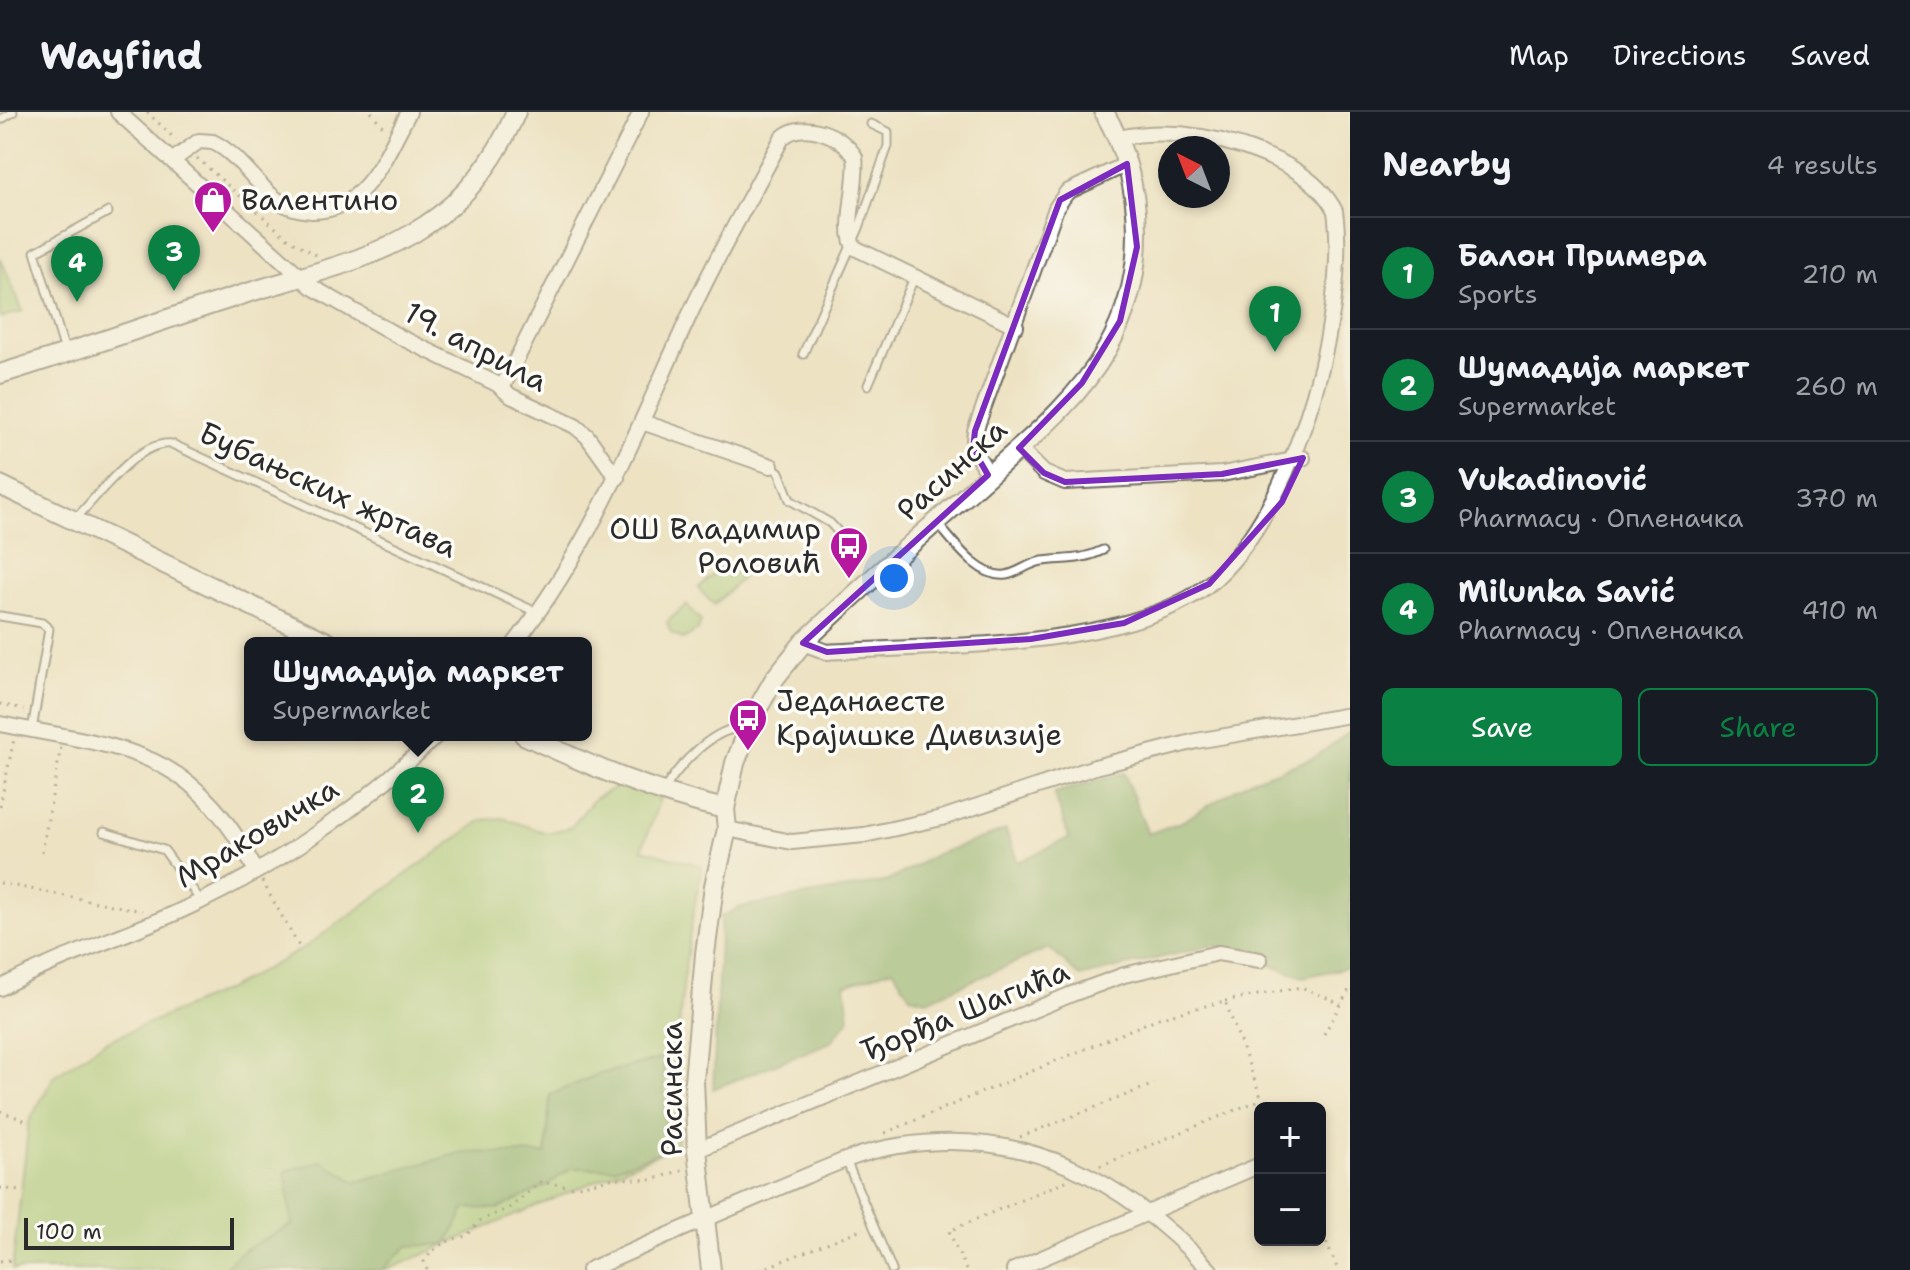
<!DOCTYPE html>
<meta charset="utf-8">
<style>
:root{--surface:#171b24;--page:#20242c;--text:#f1f3f6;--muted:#9ea1a6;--line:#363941;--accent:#0b8043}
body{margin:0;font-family:"Shantell Sans",sans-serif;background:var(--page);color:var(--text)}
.controls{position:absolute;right:24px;bottom:24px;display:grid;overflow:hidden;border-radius:12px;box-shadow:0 4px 12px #0003}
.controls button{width:72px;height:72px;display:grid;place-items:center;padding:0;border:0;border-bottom:2px solid var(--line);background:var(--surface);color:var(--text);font:40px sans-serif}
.compass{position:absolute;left:1158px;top:24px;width:72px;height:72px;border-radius:50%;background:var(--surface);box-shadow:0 4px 12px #0003;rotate:318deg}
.scale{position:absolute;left:24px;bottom:20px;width:210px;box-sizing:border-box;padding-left:8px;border:4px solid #2b2b2b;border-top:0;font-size:22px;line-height:28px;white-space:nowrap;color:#2b2b2b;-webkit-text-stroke:6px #fdfcf7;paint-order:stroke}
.you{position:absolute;left:894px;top:466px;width:28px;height:28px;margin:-20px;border:6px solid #fff;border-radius:50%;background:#1a73e8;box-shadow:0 0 0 12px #1a73e833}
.badge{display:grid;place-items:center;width:52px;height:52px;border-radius:50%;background:var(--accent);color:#fff;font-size:26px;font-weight:700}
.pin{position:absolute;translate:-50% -66px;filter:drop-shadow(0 2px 4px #0008)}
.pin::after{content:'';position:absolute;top:42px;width:28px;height:24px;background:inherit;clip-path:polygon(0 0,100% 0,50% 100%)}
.popup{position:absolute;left:244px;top:525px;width:348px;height:104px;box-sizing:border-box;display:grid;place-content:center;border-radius:12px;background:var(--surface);filter:drop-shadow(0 2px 6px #0005);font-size:26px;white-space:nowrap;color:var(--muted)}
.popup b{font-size:30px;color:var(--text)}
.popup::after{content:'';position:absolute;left:50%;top:100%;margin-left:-16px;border:16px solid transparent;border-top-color:var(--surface)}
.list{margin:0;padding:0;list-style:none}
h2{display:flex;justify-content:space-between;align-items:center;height:104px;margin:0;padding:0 32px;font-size:34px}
h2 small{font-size:26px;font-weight:400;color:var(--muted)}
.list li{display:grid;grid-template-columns:52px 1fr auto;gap:24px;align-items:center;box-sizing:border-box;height:112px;padding:0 32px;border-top:2px solid var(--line)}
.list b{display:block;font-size:30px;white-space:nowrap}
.list p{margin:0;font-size:26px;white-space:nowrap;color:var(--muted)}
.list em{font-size:26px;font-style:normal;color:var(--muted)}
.actions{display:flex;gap:16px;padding:24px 32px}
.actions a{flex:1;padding:18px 0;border:2px solid var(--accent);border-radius:12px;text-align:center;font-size:28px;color:var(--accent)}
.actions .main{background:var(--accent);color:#fff}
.map{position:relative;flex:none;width:1350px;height:1158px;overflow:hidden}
header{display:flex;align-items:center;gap:48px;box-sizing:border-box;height:112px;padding:0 40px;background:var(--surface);border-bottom:2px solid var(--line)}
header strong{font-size:38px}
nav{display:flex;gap:44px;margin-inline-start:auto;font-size:28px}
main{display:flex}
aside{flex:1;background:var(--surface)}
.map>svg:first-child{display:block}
.green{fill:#a0cb78;stroke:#667b52;stroke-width:2}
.forest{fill:#80af68;stroke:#566d4a;stroke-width:2}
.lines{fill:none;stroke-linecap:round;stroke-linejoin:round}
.service-casing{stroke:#6f6b60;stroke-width:11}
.minor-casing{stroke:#6f6b60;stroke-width:18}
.tertiary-casing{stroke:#6f6b60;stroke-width:22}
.path{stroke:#6f6b60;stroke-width:3;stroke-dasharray:2 6;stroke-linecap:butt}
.service{stroke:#fff;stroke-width:7}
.minor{stroke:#fff;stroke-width:14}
.tertiary{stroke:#fff;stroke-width:18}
.marked{fill:none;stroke:#7b2cbf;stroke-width:6;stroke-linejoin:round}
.labels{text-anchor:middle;stroke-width:7;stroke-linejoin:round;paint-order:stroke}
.poi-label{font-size:30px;fill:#2b2b2b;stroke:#fdfcf7;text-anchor:start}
.street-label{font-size:30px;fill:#2b2b2b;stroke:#fdfcf7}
</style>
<header>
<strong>Wayfind</strong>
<nav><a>Map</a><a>Directions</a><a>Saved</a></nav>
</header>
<main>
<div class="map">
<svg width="1350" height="1158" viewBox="0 0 1350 1158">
<rect width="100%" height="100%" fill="#fdfcf7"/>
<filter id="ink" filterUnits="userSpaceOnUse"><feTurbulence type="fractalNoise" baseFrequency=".0125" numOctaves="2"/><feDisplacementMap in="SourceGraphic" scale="16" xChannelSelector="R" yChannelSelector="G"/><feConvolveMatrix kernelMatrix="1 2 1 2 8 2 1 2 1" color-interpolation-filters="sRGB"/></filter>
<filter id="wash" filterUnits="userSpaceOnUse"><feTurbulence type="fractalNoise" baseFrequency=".006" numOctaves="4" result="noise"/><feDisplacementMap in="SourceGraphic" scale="32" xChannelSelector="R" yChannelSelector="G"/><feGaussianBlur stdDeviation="1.8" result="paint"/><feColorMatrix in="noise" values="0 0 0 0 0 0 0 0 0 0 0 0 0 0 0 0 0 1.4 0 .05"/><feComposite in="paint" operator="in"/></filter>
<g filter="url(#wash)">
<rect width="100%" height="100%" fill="#ede2c2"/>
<g class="green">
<path d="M0,145L23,199L0,206Z"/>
<path d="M727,450L742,466L714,493L698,476Z"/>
<path d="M686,493L701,509L698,518L683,527L671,521L667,510Z"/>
<path d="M626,670L660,687L642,737L702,754C683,848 673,938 677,1034L387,1158H12L29,1010L54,964L103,931L230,876L301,838L482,708L503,706L547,721L571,715L595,686Z"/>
</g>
<g class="forest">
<path d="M1350,620V855L1303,865L1213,833L1080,865L1049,836L927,888L910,884L893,857L845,873L849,907L831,930L713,977L721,805L740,795L888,769L937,742L1006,718L1018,750L1069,726L1054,681L1124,661L1148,722L1183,709L1251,668L1313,646Z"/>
<path d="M663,946L666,1038L614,1056H572L546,1074L498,1097L466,1096L447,1132L408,1134L382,1158H222L243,1138L292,1113L285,1059L322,1049L356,1070L464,1040L546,1042L550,983L596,963Z"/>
</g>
</g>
<g filter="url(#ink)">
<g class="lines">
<g class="service-casing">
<g id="service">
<path d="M0,8L13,0"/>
<path d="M65,239L35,140L108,100"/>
<path d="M803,242L859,116L888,34V20L871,12"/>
<path d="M868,273L914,166"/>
<path d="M771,354L779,360L790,388L830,411L850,433"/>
<path d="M76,406C99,383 138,328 172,332L536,500"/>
<path d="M937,411C953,429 979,467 1006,463C1018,461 1029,451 1042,449C1065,446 1081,449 1103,438"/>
<path d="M0,504L42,511L49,517L32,618"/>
<path d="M664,679C676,655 718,610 747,617"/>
<path d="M104,720L164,738L201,789"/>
<path d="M846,1048L892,1158"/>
</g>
</g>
<g class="minor-casing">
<g id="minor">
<path d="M118,0L312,175L398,224L497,272L511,284L575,314L587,324L617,366"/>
<path d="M173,48L199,29L213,30C236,41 254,68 272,84C283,94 297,98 312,99C367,100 386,41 409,0"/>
<path d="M502,276L641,0"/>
<path d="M642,310L771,354"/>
<path d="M1019,336L1044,361L1065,370L1222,362L1303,346"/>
<path d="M989,363L973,337L975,319L1056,96L1067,80L1127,52"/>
<path d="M515,531C588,438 631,333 679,226C709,158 747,92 782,26C802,7 842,22 855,45C859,68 842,121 855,136L1016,214"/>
<path d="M803,531L827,540C933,533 1096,538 1189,486C1288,430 1350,207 1335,99C1317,64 1278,47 1243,35C1202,22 1161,17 1118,26"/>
<path d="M0,612C125,637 191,634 256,759"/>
<path d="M727,717L792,730L864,723L942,706L1095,655L1196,629L1350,603"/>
<path d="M0,876C57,845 121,826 180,799C273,757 364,694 437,623"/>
<path d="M697,1038L1072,882L1124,863L1218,841L1260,848"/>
<path d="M589,1158C652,1130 715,1103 778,1076C817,1060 856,1040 898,1034C1026,1014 1124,1068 1210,1158"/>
<path d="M1014,1158L1260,1053"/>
</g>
</g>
<g class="tertiary-casing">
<g id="tertiary">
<path d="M0,262C82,237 162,208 244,182C304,163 374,149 426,113C467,86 497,45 516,0"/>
<path d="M0,373L329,531"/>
<path d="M524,623C590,654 653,681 725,697"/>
<path d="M711,1158L697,1038L694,969L705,842L714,774L727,717L725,697L735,651L754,603L775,566L803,531C857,479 913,430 969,381C1017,337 1075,294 1107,237C1149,163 1146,72 1104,0"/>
</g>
</g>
<g class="path">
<path d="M147,0L176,28"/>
<path d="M371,0L386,18"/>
<path d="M197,46L286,125L318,144"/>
<path d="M0,592L24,597"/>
<path d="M0,694L14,627"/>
<path d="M42,740L61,635"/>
<path d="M262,769L301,838"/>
<path d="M0,771L142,799"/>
<path d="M1225,889L1301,875L1341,892"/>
<path d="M1324,922L1350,876"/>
<path d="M0,999L29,1010"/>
<path d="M885,1021L1161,905L1225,889L1265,996"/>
<path d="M1020,1025L1154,972"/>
<path d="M1100,1054L1262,987"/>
<path d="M0,1076L19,1079"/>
<path d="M1320,1116L1338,1158"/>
<path d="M0,1149L10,1148"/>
<path d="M427,1158L424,1150C434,1134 448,1127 467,1124L479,1109L511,1095L540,1070L574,1075L614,1066L652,1068L685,1057"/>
<path d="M760,1158L864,1116"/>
<path d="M966,1158L949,1119L1068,1068"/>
</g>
<use href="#service" class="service"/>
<use href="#minor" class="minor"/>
<use href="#tertiary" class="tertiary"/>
</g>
</g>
<path d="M0 0H1350V1158H0ZM1127,52L1137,135L1120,209L1082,271L1019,336L1044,361L1065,370L1222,362L1303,346L1282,390L1209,472L1124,511L1031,527L827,540L803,531L988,363L973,337L975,319L1060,88Z" fill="#ede2c2" fill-opacity=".55" fill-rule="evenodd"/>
<path class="marked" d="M1127,52L1137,135L1120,209L1082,271L1019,336L1044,361L1065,370L1222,362L1303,346L1282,390L1209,472L1124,511L1031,527L827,540L803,531L988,363L973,337L975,319L1060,88Z"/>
<defs>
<g id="shop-pin" transform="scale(2)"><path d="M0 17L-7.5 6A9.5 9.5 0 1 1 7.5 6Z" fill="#b5179e" stroke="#fdfcf7"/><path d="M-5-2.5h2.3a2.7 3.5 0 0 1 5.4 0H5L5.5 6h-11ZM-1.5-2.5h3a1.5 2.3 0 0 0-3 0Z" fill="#fff"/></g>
<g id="bus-pin" transform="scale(2)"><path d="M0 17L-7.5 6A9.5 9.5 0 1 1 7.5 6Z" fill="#b5179e" stroke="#fdfcf7"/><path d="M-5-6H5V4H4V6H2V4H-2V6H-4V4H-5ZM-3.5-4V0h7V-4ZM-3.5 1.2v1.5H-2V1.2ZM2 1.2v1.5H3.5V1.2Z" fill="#fff"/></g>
</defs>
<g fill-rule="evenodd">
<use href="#shop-pin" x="213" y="88"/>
<use href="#bus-pin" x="849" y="434"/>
<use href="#bus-pin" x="748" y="606"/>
</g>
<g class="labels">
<g class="poi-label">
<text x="241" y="98">Валентино</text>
<text x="821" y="427" text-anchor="end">ОШ Владимир<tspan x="821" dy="34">Роловић</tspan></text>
<text x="776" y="599">Једанаесте<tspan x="776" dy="34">Крајишке Дивизије</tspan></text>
</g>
<g class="street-label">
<text transform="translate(476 235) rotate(28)" y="10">19. априла</text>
<text transform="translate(952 358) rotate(-42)" y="10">Расинска</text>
<text transform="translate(328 378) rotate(25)" y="10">Бубањских жртава</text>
<text transform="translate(257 721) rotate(-31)" y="10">Мраковичка</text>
<text transform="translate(965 899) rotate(-22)" y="10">Ђорђа Шагића</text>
<text transform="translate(672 977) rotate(-90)" y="10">Расинска</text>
</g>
</g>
</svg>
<div class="controls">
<button>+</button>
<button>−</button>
</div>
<svg class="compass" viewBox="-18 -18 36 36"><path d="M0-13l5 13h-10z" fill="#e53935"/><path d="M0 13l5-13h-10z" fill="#9ea1a6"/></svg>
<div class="scale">100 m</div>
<div class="you"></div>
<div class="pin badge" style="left:1275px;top:240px">1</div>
<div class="pin badge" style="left:418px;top:721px">2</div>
<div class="popup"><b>Шумадија маркет</b>Supermarket</div>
<div class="pin badge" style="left:174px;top:179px">3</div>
<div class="pin badge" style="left:77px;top:190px">4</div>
</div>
<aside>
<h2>Nearby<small>4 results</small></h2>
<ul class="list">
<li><span class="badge">1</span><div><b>Балон Примера</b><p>Sports</p></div><em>210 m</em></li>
<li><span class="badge">2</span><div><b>Шумадија маркет</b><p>Supermarket</p></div><em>260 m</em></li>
<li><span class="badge">3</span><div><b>Vukadinović</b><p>Pharmacy · Опленачка</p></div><em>370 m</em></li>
<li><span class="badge">4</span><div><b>Milunka Savić</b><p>Pharmacy · Опленачка</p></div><em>410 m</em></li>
</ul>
<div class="actions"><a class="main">Save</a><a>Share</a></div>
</aside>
</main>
